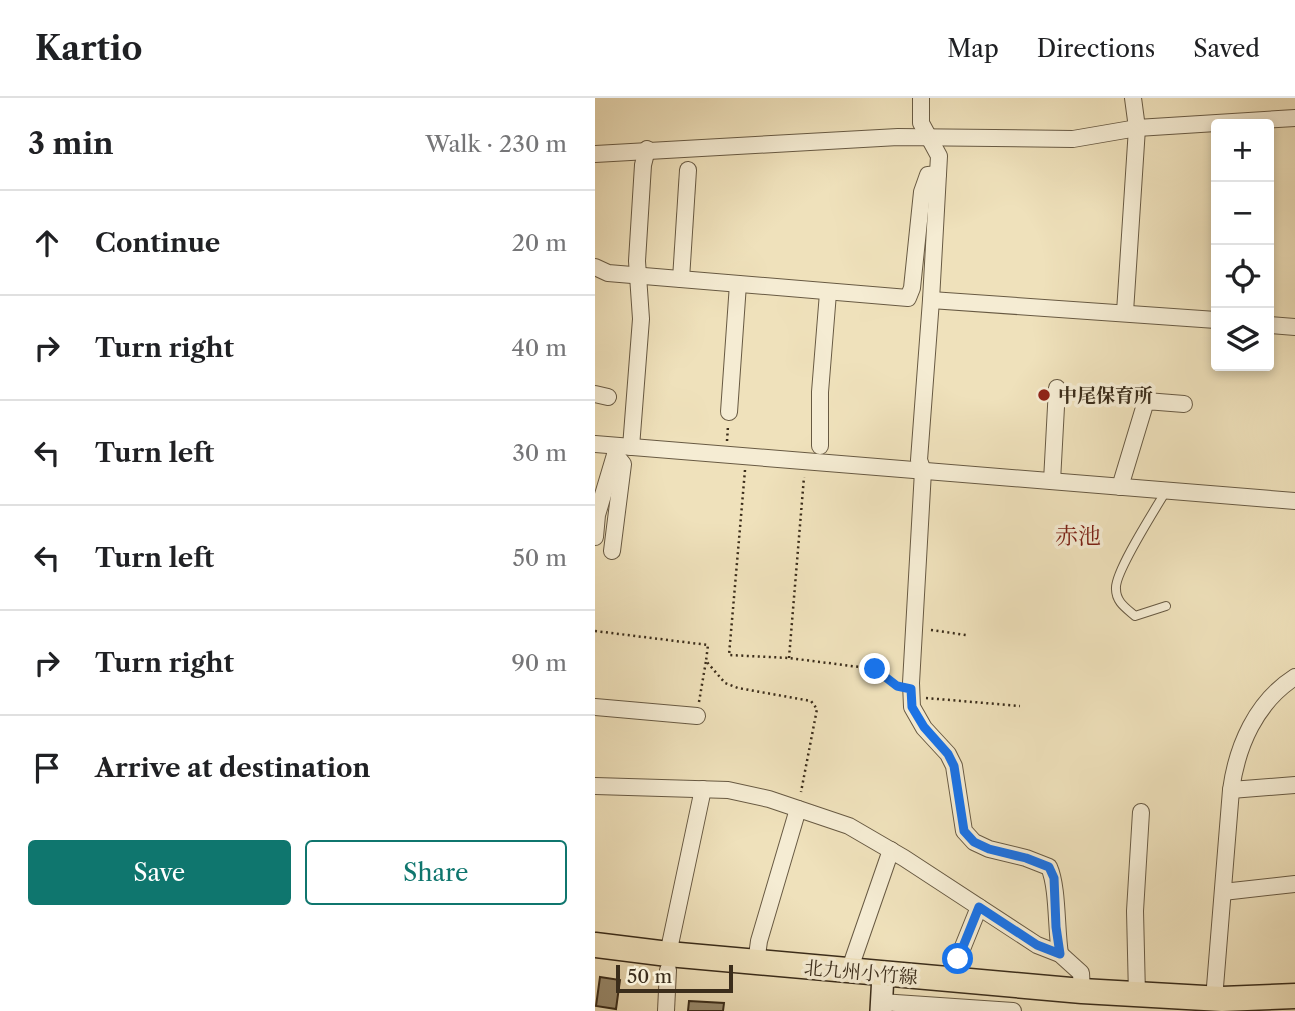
<!DOCTYPE html>
<meta charset="utf-8">
<style>
:root{--surface:#fff;--page:#f2f2f2;--text:#202124;--muted:#757577;--line:#e0e0e0;--accent:#0f766e}
body{margin:0;font-family:"Libre Caslon Text","Noto Serif JP",serif;background:var(--page);color:var(--text)}
.controls{position:absolute;right:21px;top:21px;display:grid;overflow:hidden;border-radius:7px;box-shadow:0 4px 10px #0003}
.controls button{width:63px;height:63px;display:grid;place-items:center;padding:0;border:0;border-bottom:2px solid var(--line);background:var(--surface);color:var(--text);font:35px sans-serif}
.scale{position:absolute;left:21px;bottom:18px;width:117px;box-sizing:border-box;padding-left:7px;border:4px solid #3b2d1b;border-top:0;font-size:19px;line-height:24px;white-space:nowrap;color:#3b2d1b;-webkit-text-stroke:5px #f5ecd3;paint-order:stroke}
.stop{position:absolute;width:21px;height:21px;margin:-16px;border:5px solid #1a73e8;border-radius:50%;background:#fff}
.stop.end{background:#1a73e8;border-color:#fff;box-shadow:0 2px 7px #0008}
.list{margin:0;padding:0;list-style:none}
h2{display:flex;justify-content:space-between;align-items:center;height:91px;margin:0;padding:0 28px;font-size:30px}
h2 small{font-size:23px;font-weight:400;color:var(--muted)}
.list li{display:grid;grid-template-columns:46px 1fr auto;gap:21px;align-items:center;box-sizing:border-box;height:105px;padding:0 28px;border-top:2px solid var(--line)}
.list b{display:block;font-size:26px;white-space:nowrap}
.list em{font-size:23px;font-style:normal;color:var(--muted)}
.actions{display:flex;gap:14px;padding:21px 28px}
.actions a{flex:1;padding:16px 0;border:2px solid var(--accent);border-radius:7px;text-align:center;font-size:24px;color:var(--accent)}
.actions .main{background:var(--accent);color:#fff}
.icon{flex:none;width:38px;height:38px;fill:none;stroke:currentColor;stroke-width:2;stroke-linecap:round;stroke-linejoin:round}
.map{position:relative;flex:none;width:700px;height:913px;overflow:hidden}
header{display:flex;align-items:center;gap:42px;box-sizing:border-box;height:98px;padding:0 35px;background:var(--surface);border-bottom:2px solid var(--line)}
header strong{font-size:33px}
nav{display:flex;gap:38px;margin-inline-start:auto;font-size:24px}
main{display:flex}
aside{flex:1;background:var(--surface)}
.map>svg:first-child{display:block}
.building{fill:#998b6e;stroke:#3b2d1b;stroke-width:2}
.lines{fill:none;stroke-linecap:round;stroke-linejoin:round}
.lane-casing{stroke:#685a43;stroke-width:10}
.street-casing{stroke:#685a43;stroke-width:18}
.secondary-casing{stroke:#3b2d1b;stroke-width:24}
.primary-casing{stroke:#3b2d1b;stroke-width:27}
.path{stroke:#3b2d1b;stroke-width:2.5;stroke-dasharray:2 3.5;stroke-linecap:butt}
.lane{stroke:#f5ecd3;stroke-width:8}
.street{stroke:#f5ecd3;stroke-width:16}
.secondary{stroke:#f5ecd3;stroke-width:21}
.primary{stroke:#efe1bb;stroke-width:24}
.route{stroke:#1a73e8;stroke-width:9}
.poi-dot{fill:#8f2418;stroke:#f5ecd3;stroke-width:2.5}
.labels{text-anchor:middle;stroke-width:7;stroke-linejoin:round;paint-order:stroke}
.poi-label{font-size:19px;font-weight:bold;fill:#3b2d1b;stroke:#f5ecd3;text-anchor:start}
.street-label{font-size:19px;fill:#3b2d1b;stroke:#f5ecd3}
.quarter-label{font-size:23px;fill:#7a1f14;stroke:#f5ecd3}
</style>
<header>
<strong>Kartio</strong>
<nav><a>Map</a><a>Directions</a><a>Saved</a></nav>
</header>
<main>
<aside>
<h2>3 min<small>Walk · 230 m</small></h2>
<ul class="list">
<li><svg class="icon" aria-label="ahead" viewBox="0 0 24 24"><path d="M12 20V5M6 11l6-6 6 6"/></svg><div><b>Continue</b></div><em>20 m</em></li>
<li><svg class="icon" aria-label="right" viewBox="0 0 24 24"><path d="M7 20v-9h11M14 6l5 5-5 5"/></svg><div><b>Turn right</b></div><em>40 m</em></li>
<li><svg class="icon" aria-label="left" viewBox="0 0 24 24"><path d="M17 20v-9H6M10 6l-5 5 5 5"/></svg><div><b>Turn left</b></div><em>30 m</em></li>
<li><svg class="icon" aria-label="left" viewBox="0 0 24 24"><path d="M17 20v-9H6M10 6l-5 5 5 5"/></svg><div><b>Turn left</b></div><em>50 m</em></li>
<li><svg class="icon" aria-label="right" viewBox="0 0 24 24"><path d="M7 20v-9h11M14 6l5 5-5 5"/></svg><div><b>Turn right</b></div><em>90 m</em></li>
<li><svg class="icon" aria-label="arrive" viewBox="0 0 24 24"><path d="M6 21V4h12l-3 4 3 4H6"/></svg><div><b>Arrive at destination</b></div></li>
</ul>
<div class="actions"><a class="main">Save</a><a>Share</a></div>
</aside>
<div class="map">
<svg width="700" height="913" viewBox="0 0 700 913">
<rect width="100%" height="100%" fill="#efe1bb"/>
<filter id="stains"><feTurbulence type="fractalNoise" baseFrequency=".00286" numOctaves="4"/><feColorMatrix values="0 0 0 0 .2 0 0 0 0 .09 0 0 0 0 .02 0 0 0 .5 -.17"/></filter>
<radialGradient id="worn" r=".72"><stop offset=".6" stop-color="#630" stop-opacity="0"/><stop offset="1" stop-color="#630" stop-opacity=".3"/></radialGradient>
<g class="building">
<path d="M5,879L25,882L21,911L1,908Z"/>
<path d="M94,903L129,905L128,913H93Z"/>
</g>
<g class="lines">
<g class="lane-casing">
<path id="lane" d="M571,393C561,410 519,475 521,491C521,504 531,510 540,518L571,508"/>
</g>
<g class="street-casing">
<g id="street">
<path d="M326,0V25L344,58L336,202L324,362L328,373L316,585L317,609L329,630L353,656L359,668L369,733L379,744L394,751L431,760L454,769C463,789 461,831 465,856"/>
<path d="M0,56L303,39L478,41L542,30L700,20"/>
<path d="M0,169L13,175L313,200L317,190L327,94L333,77L343,76"/>
<path d="M86,181L93,72"/>
<path d="M336,202L621,222"/>
<path d="M530,214L542,30L538,0"/>
<path d="M674,227L700,229"/>
<path d="M0,296L13,299"/>
<path d="M134,314L143,186"/>
<path d="M0,346L700,403"/>
<path d="M225,348V294L233,195"/>
<path d="M36,349L46,221L42,163L48,67L52,51"/>
<path d="M457,383L462,290"/>
<path d="M525,389L551,303L589,306"/>
<path d="M0,439L2,417L22,350"/>
<path d="M17,453L28,366L20,356"/>
<path d="M0,609L102,618"/>
<path d="M0,688L133,692L174,701L254,728L309,760L442,847L465,856L486,875L487,893"/>
<path d="M636,692L700,687"/>
<path d="M628,794L700,786"/>
<path d="M73,856L108,691"/>
<path d="M161,865L164,843L203,711"/>
<path d="M254,873L296,752"/>
<path d="M360,883L363,861L384,809"/>
<path d="M542,897L540,813L546,714"/>
<path d="M619,901L636,692C642,648 661,604 700,579"/>
<path d="M286,904L418,913"/>
<path d="M71,913L73,872"/>
</g>
</g>
<g class="secondary-casing">
<path id="secondary" d="M286,913L288,877"/>
</g>
<g class="primary-casing">
<path id="primary" d="M0,847L73,856L487,893L627,901L700,898"/>
</g>
<g class="path">
<path d="M132,343L133,328"/>
<path d="M150,372L134,557L194,560L280,571L300,586"/>
<path d="M336,532L371,537"/>
<path d="M0,533L113,547L111,563L130,585L143,590L216,603L222,611L206,694"/>
<path d="M194,560L209,379"/>
<path d="M331,600L425,608"/>
<path d="M104,604L111,563"/>
</g>
<use href="#lane" class="lane"/>
<use href="#street" class="street"/>
<use href="#secondary" class="secondary"/>
<use href="#primary" class="primary"/>
</g>
<g class="lines">
<path class="route" d="M280,571L302,588L316,591L317,609L329,629L353,656L359,668L369,733L379,744L394,751L431,760L454,769L459,780L461,829L465,856L442,847L384,809L363,861"/>
</g>
<circle class="poi-dot" cx="449" cy="297" r="7"/>
<g class="labels">
<g class="poi-label">
<text x="463" y="304">中尾保育所</text>
</g>
<g class="street-label">
<text transform="translate(266 874) rotate(5)" y="7">北九州小竹線</text>
</g>
<g class="quarter-label">
<text x="483" y="446">赤池</text>
</g>
</g>
<rect width="100%" height="100%" filter="url(#stains)"/>
<rect width="100%" height="100%" fill="url(#worn)"/>
</svg>
<div class="controls">
<button>+</button>
<button>−</button>
<button><svg class="icon" aria-label="locate" viewBox="0 0 24 24"><circle cx="12" cy="12" r="6"/><path d="M12 2v4M12 18v4M2 12h4M18 12h4"/></svg></button>
<button><svg class="icon" aria-label="layers" viewBox="0 0 24 24"><path d="M12 4l9 5-9 5-9-5zM3 14l9 5 9-5"/></svg></button>
</div>
<div class="scale">50 m</div>
<div class="stop" style="left:363px;top:861px"></div>
<div class="stop end" style="left:280px;top:571px"></div>
</div>
</main>
